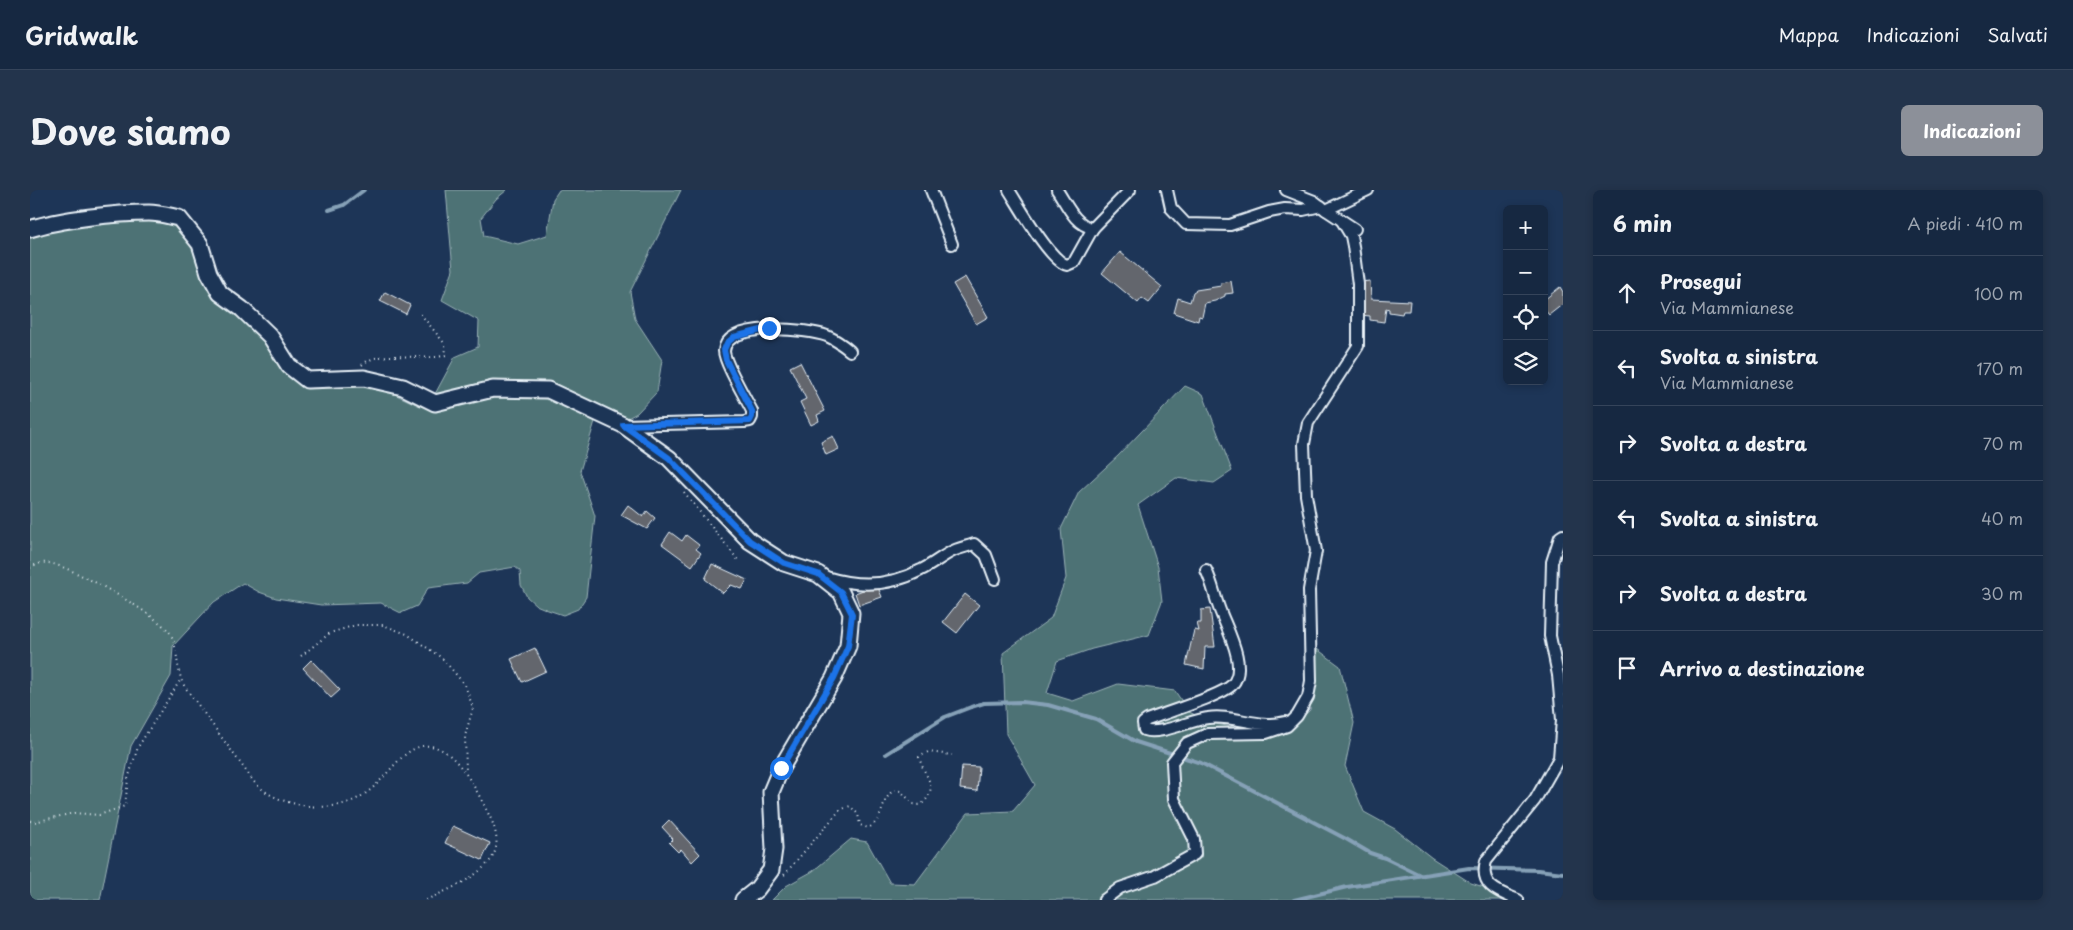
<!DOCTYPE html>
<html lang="it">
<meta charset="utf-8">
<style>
:root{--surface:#162841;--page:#23344c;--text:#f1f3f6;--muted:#9ea6b1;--line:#35445a;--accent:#8c9099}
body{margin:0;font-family:"Playpen Sans",sans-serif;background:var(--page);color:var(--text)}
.controls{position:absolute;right:15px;top:15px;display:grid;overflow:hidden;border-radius:8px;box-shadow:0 2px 8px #0003}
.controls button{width:45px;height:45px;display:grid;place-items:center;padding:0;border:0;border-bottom:1px solid var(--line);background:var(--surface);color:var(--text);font:25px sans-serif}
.stop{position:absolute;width:15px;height:15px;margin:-11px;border:4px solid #1a73e8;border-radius:50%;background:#fff}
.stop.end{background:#1a73e8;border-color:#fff;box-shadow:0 1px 5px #0008}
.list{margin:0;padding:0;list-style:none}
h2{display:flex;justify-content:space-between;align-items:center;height:65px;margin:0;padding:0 20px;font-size:21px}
h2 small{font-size:16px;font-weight:400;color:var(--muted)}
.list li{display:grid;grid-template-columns:32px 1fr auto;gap:15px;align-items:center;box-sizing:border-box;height:75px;padding:0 20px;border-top:1px solid var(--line)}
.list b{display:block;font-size:19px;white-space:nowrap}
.list p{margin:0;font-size:16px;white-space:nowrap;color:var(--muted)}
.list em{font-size:16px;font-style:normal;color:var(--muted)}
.icon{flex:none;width:28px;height:28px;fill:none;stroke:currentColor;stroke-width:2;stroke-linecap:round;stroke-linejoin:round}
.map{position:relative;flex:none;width:1533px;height:710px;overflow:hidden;border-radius:8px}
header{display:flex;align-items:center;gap:30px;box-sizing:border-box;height:70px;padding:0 25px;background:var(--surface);border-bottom:1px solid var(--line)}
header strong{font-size:24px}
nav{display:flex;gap:28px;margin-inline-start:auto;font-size:18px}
.intro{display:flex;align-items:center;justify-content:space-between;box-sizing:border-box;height:120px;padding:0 30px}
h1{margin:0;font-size:35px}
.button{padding:12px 22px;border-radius:8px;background:var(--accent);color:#fff;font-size:18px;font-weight:700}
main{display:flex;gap:30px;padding:0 30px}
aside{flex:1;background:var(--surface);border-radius:8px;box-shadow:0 2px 8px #0003}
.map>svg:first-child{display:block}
.green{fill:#4d7274;stroke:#9ab2b6}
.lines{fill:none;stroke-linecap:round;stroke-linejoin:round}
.stream{stroke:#86a1b7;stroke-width:4}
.building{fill:#63666d;stroke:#e8f1f8}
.street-casing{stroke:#e8f1f8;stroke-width:14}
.secondary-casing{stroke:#e8f1f8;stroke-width:19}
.path{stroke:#e8f1f8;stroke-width:2;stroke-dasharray:1 4;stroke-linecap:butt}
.street{stroke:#1d3557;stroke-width:10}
.secondary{stroke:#1d3557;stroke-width:15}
.route{stroke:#1a73e8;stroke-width:6}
</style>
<header>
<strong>Gridwalk</strong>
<nav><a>Mappa</a><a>Indicazioni</a><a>Salvati</a></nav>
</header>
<div class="intro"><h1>Dove siamo</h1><a class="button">Indicazioni</a></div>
<main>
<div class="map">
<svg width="1533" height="710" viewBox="0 0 1533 710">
<rect width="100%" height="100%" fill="#1d3557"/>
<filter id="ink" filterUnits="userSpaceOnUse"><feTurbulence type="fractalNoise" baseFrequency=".02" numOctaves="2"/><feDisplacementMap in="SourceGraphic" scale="10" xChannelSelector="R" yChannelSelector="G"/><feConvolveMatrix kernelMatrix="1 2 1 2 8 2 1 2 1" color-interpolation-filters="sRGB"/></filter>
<g filter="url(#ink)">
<g class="green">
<path d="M416,0H477L466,9L451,28L454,46L488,54L517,45L523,9L529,0H651L600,102L605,129L632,170L627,202L607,223L594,230L513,194L405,204L425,167L448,157L449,131L412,110L423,80Z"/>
<path d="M126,28L151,39L165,64L175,92L190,113L224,136L258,184L305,195L347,196L388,215L417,217L475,205L518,209L566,228L550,281L565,326L556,407L548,419L533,425L518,420L506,415L497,407L491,395L490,381L485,377L449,383L437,393L398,398L387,416L371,423L351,413L291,415L246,408L229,402L213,393L184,412L143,456L141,486L101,556L70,710H0V44L69,31Z"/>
<path d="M1155,196L1173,204L1202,281L1184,293L1146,288L1108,315L1128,377L1132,411L1119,445L1062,459L1027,471L1017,503L1043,511L1088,494L1145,501L1159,522L1185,534L1253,545L1280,520L1287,459L1310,476L1324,533L1315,576L1334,622L1365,639L1402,668L1441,693L1495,710H742L756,696L783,681L821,649L837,652L860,693L885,694L938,623L983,621L1005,595L976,544L973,463L1021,428L1036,388L1031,339L1049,302L1088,266Z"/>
</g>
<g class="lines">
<g class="stream">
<path d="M299,20L314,15L334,0"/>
<path d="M856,564L915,527L941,517L954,513L992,512L1018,515L1066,529L1106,552L1171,573L1316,649L1340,663L1355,668L1390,685"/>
<path d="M1264,710L1317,697L1439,678L1508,680L1533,683"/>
</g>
</g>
<g class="building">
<path d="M1090,62L1132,97L1119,113L1112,108L1108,113L1072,83Z"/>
<path d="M935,87L958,127L946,134L923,94Z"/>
<path d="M1201,91L1203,103L1195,104V106L1185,111L1175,113L1172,127L1169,126L1168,131L1144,123L1148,108L1160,112L1163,102L1166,100L1191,96V93Z"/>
<path d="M1340,91L1341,109L1380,111L1379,121H1373L1372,124L1359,122V119L1356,118L1354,132L1340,130V126L1330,125V92Z"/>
<path d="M1530,97L1533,102V114L1519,125L1514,119V110Z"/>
<path d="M355,102L380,115L376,124L350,111Z"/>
<path d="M770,172L795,221L787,225L789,231L781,235L770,212L776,209L760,177Z"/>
<path d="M803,246L809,259L796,265L791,252Z"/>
<path d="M598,315L613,327L617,321L625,328L617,339L591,325Z"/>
<path d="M640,342L652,351L656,345L669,355L666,359L671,363L662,376L632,354Z"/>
<path d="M682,374L717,390L712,399L701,395L693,403L675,389Z"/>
<path d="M847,395L852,407L829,415L825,403Z"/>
<path d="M935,404L949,415L927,443L913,432Z"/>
<path d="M1180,419L1185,457H1175L1174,479L1156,475L1164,440L1169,441L1167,433H1171V420Z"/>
<path d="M505,458L516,481L492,492L481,469Z"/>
<path d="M281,470L310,500L301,508L273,478Z"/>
<path d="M932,576L949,577L947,601L930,599Z"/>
<path d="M639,630L670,664L662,672L651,659L648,662L639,653L643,649L632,637Z"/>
<path d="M423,636L460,653L452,670L415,653Z"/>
</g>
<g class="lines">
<g class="street-casing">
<g id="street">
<path d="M901,0L922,54"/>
<path d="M979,0C990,17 1020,71 1037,75L1044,72L1063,38"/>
<path d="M1027,0C1036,13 1045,36 1063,38L1100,0"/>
<path d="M1137,0L1141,18L1156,34L1200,35L1239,22L1255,19L1273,20L1291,16"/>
<path d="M1256,0L1284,11L1296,20L1338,0"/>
<path d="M1296,20L1325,39"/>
<path d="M593,235L714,232L720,231L722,227V221C716,209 694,172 694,161C696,130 778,139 797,146C806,150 813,155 820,161"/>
<path d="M1176,380C1183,394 1185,409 1191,423C1198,441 1218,478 1202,495C1191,506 1135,523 1117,530L1113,533L1114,540C1129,546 1161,530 1178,528C1202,524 1229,539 1255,532"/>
<path d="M796,387C828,397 861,396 891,380C902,375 911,367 921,362C928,358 936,357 944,354L956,365L965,389"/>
<path d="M1074,710L1090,698L1125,686L1165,664L1164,649L1144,609L1142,572L1157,553L1177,544L1236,543L1257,536L1267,526L1278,507L1281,491L1279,400L1286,361L1276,305L1274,254L1278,233L1328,156V94L1323,56L1321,46L1312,31"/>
<path d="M1488,710C1468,702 1449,696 1456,671L1505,610L1529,568L1532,530L1528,485L1520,446L1522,372L1530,347L1533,345"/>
</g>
</g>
<g class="secondary-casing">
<path id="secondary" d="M0,39C30,29 87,23 119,23C129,23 139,26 149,28L170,54L179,83L190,103L212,119L240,146L259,176L277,190L334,188L373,197L405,213L463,199L518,200L593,235L639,268L720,351L754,373L788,384L811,402L821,423L818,456L804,488L751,578L741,602L744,659L741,680L727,699L713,710"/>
</g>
<g class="path">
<path d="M332,175C351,157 391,173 416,165L415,154L389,122"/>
<path d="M654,302L708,370"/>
<path d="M0,378C6,374 11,372 18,373C40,375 128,425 140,443C148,457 146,474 151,488C152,493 155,497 158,501L224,592C239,607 256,613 278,616C299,618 317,616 335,604C351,593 361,576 376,564C416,532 447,601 461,629C468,645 470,661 457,674C441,691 417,700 396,710"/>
<path d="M271,466L300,443L326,435H353L377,444L412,468L435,495L443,518L435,546L436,581"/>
<path d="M0,631L4,632L44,623L69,625L95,616L98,589L108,557L151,489"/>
<path d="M754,685L810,620L820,616L828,624L830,635L838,638C855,630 850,610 864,600L871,601L883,614L891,615C911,597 894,587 889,567L898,562L922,565"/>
</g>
<use href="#street" class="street"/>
<use href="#secondary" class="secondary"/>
</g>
</g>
<g class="lines" filter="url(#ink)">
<path class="route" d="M739,138L704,147L697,153L694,160L696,170L722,221V227L720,231L593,235L639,268L720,351L754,373L788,384L811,402L822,424L818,456L804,488L751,578"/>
</g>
</svg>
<div class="controls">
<button>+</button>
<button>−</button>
<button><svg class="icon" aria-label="locate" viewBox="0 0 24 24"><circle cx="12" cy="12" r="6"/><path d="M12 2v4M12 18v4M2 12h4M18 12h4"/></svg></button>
<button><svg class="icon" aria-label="layers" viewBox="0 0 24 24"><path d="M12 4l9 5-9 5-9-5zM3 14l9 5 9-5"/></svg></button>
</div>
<div class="stop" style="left:751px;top:578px"></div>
<div class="stop end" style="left:739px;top:138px"></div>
</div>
<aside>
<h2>6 min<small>A piedi · 410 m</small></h2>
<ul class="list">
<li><svg class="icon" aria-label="ahead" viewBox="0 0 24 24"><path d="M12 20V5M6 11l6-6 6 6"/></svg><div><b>Prosegui</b><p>Via Mammianese</p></div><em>100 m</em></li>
<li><svg class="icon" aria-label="left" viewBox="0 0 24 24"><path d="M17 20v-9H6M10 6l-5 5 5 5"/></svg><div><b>Svolta a sinistra</b><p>Via Mammianese</p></div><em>170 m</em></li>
<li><svg class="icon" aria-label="right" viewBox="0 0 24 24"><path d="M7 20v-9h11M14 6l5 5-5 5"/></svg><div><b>Svolta a destra</b></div><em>70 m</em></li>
<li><svg class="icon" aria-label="left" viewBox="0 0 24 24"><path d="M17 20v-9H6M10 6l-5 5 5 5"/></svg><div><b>Svolta a sinistra</b></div><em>40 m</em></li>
<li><svg class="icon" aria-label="right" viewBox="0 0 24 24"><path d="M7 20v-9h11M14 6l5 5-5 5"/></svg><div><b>Svolta a destra</b></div><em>30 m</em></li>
<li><svg class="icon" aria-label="arrive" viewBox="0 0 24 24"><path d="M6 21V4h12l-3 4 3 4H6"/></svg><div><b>Arrivo a destinazione</b></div></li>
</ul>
</aside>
</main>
